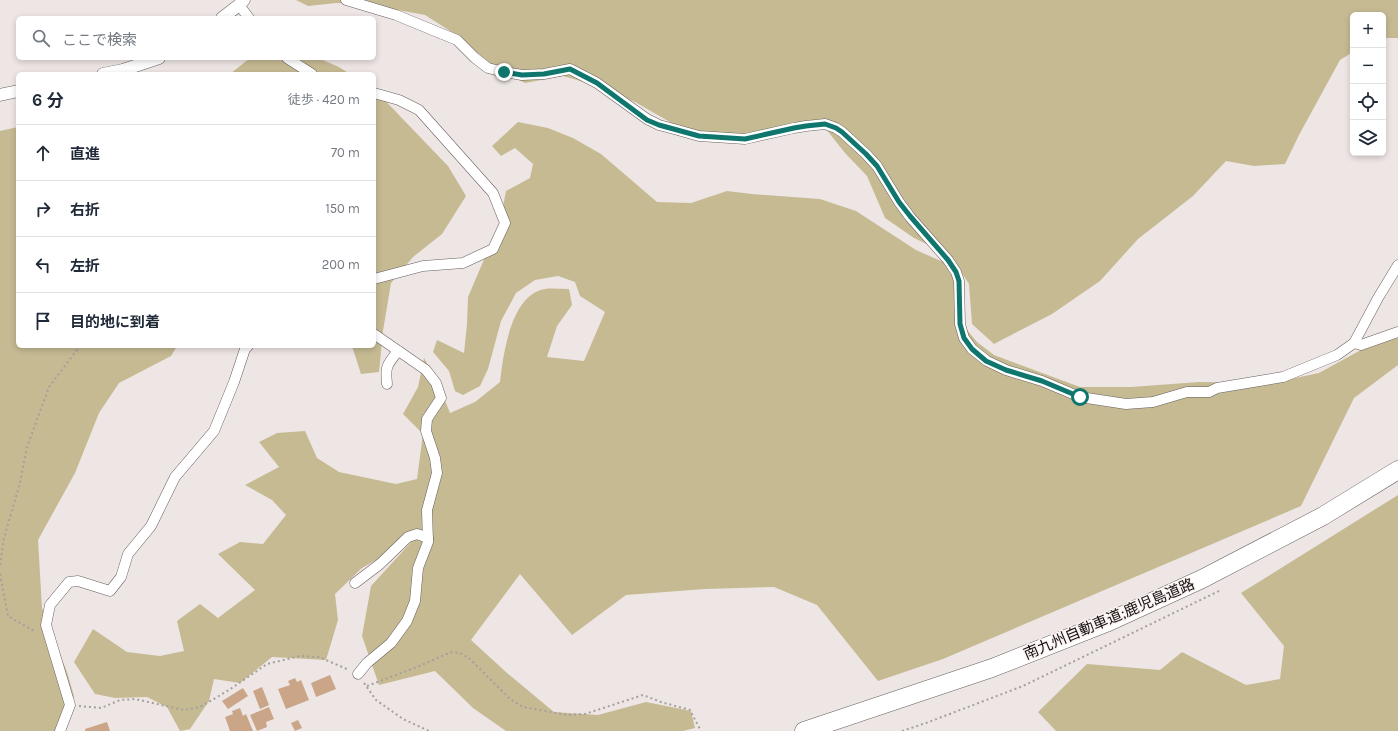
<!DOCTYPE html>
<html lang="ja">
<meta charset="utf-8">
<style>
:root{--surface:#fff;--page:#f6f6f7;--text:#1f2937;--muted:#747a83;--line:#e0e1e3}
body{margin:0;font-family:Karla,"Noto Sans JP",sans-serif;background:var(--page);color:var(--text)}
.controls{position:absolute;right:12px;top:12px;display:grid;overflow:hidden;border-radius:6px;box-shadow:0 2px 6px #0003}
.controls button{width:36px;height:36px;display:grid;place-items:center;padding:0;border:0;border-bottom:1px solid var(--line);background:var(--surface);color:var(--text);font:20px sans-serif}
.stop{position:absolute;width:12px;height:12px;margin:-9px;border:3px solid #0f766e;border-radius:50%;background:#fff}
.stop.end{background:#0f766e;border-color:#fff;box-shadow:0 1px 4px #0008}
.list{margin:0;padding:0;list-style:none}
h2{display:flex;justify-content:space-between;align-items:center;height:52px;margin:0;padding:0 16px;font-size:17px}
h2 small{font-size:13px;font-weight:400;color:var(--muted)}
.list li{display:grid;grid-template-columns:26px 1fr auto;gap:12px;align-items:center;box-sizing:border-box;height:56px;padding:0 16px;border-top:1px solid var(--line)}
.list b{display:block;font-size:15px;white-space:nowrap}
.list em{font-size:13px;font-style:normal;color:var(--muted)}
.icon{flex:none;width:22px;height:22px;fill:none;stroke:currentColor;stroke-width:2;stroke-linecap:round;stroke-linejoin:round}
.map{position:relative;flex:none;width:1398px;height:731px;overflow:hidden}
.search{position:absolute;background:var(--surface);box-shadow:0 2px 6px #0003;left:16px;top:16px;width:360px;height:44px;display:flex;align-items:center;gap:10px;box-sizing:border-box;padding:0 14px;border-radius:6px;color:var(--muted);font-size:15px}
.panel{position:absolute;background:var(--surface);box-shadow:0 2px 6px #0003;left:16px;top:72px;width:360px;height:276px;border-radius:6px}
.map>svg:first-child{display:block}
.green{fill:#c6ba93}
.building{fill:#caa588}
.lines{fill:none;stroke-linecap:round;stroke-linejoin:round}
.minor-casing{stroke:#665f5e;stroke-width:11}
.tertiary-casing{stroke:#665f5e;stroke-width:13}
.motorway-casing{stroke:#665f5e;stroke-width:19}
.path{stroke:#a59f9e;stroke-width:2;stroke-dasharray:2 3;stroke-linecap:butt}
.minor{stroke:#fff;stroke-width:10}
.tertiary{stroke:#fff;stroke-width:12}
.motorway{stroke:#fff;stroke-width:18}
.route{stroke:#0f766e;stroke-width:5}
.labels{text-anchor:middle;stroke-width:3;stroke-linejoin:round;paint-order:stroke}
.street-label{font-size:15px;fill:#141110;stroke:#fcf3f2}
</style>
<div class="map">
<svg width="1398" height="731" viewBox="0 0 1398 731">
<rect width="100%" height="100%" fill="#eee6e5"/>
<g class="green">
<path d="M296,0H1398V38H1383V15H1353V52L1340,60L1299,135L1285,164L1254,166L1226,161L1193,196L1138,239L1100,281L1052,314L994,344L972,324L969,284L950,255L914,238L885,218L867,176L845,153L826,129L794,122L758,136L689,133L635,102L601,87L563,76L525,83L498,70L458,36L425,15L365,4L336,3L308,6Z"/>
<path d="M250,58H318L339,67L350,74H230Z"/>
<path d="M374,89L448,166L466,196L442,234L413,257L391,283L383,331L379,372L361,374L352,346H374Z"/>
<path d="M518,122L548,128L573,138L601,154L657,202L691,203L727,191L752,194L820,199L856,211L916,250L943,262L959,287L963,325L977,342L994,355L1080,387H1131L1199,382L1272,383L1319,373L1390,334L1398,331V365L1354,398L1301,506L943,659L878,681L817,605L774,587L705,589L626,595L572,635L520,574L471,640L507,673L554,712L598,715L646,702L691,711L695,728L683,731H506L473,708L435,671L379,685L362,636L371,586L414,539L362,568L335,594L338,620L326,660L272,657L240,683L214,679L209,701L190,729L180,731L167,707L147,697L115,698L95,694L74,662L93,629L127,652L160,656L184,651L177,621L200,604L218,618L255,590L218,554L240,542L263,544L286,515L272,500L245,485L279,467L259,442L277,433L305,431L317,458L339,472L396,484L417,479L423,434L403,414L418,387L424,358L437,381L450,413L475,402L500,382C503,355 511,294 545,289C552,288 561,289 569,289L572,305L557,326L547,357L584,361L605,312L580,296L575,282L558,276L535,280L516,293L501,321L488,369L480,386L463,395L455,391L449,371L433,352L437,340L464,353L467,324L468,297L500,222L506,191L530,178L533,164L515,148L501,156L492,146Z"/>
<path d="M18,127V346H177L171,356L119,383L99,413L75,473L38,540L42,608L67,672L74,696L59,731H0V131Z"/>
<path d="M1398,495V731H1056L1038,712L1087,664L1160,670L1182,652L1246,685L1280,679L1284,646L1241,593Z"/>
</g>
<g class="building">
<path d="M330,675L336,689L316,697L311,683Z"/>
<path d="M295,678L297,682L301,680L309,700L286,709L278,689L290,685L288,681Z"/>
<path d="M262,687L269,705L260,709L253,691Z"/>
<path d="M243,688L248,696L228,709L222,701Z"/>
<path d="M269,707L274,719L266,722L267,727L257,731L250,715Z"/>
<path d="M240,708L243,716L246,714L253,731H230L225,717L233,714L232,711Z"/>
<path d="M298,720L302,728L295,731L291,723Z"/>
<path d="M107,722L110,731H85V729Z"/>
</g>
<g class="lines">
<g class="minor-casing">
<g id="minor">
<path d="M346,0L396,15L457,40L475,58L488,68L504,72L522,75L544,74L570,69L597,83L647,119L659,125L674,129L699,136L745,139L794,128L806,126L825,124L836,128L842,132L866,154L877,166L899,202L910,217L948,260L956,272L959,281L960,324L964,338L972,349L987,361L1006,370L1042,381L1080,397L1126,404L1153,402L1187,392H1209L1217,388L1283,377L1337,355L1354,343L1378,298L1398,265"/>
<path d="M239,5L249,18"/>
<path d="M287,58L312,74"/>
<path d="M374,93L399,100L419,110L493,193L505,223L493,249L463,263L423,266L374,279"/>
<path d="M1354,343L1361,345L1398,332"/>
<path d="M387,384C385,366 387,365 398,351"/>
<path d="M355,583L380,564L408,537L417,534L428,538"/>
<path d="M358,674L367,663L391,643L407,621L415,601L418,568L428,542L427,510L437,473L435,458L426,431L427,419L441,398L436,383L426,370L374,334"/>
<path d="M60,731L70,705L46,625L50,605L69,582L78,581L110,591L121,577L128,554L151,526L175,477L214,431L234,382L245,349L248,346"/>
</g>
</g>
<g class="tertiary-casing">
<g id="tertiary">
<path d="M222,18L239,5L244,0"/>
<path d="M103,74L123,70L159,58"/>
<path d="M0,95L18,91"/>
</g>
</g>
<g class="motorway-casing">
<path id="motorway" d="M804,731L992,668L1106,623L1202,579L1323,516L1398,470"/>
</g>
<g class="path">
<path d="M0,565L4,538L20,483L27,447L49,387L80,346"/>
<path d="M0,574L8,616L36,632"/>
<path d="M364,683L376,700L403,719L429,731"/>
<path d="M367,686L417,667L451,652L460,653L469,658L510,699L523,707L567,715L585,714L643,695L661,702L690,710L701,731"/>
<path d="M79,706L101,708L120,700L135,699L184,710L200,707L229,690L267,664L300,656L319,657L349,670"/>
<path d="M902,731L926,723L1023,686L1221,590"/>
</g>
<use href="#minor" class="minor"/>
<use href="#tertiary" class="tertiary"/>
<use href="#motorway" class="motorway"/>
</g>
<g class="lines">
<path class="route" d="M504,72L522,75L544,74L570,69L597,83L647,120L659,125L699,136L745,139L794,128L806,126L825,124L836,128L842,132L866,154L877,166L899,202L910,216L948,260L956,272L959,281L960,324L964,338L972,349L986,361L1006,370L1042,381L1080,397"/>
</g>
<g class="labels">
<g class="street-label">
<text transform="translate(1109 619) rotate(-23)" y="5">南九州自動車道;鹿児島道路</text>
</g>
</g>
</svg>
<div class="controls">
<button>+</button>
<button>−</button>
<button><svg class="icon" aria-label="locate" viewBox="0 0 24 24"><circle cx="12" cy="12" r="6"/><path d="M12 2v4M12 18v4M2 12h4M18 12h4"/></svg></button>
<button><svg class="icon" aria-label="layers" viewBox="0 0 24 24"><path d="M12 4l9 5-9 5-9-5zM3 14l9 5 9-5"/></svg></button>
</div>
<div class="stop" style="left:1080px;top:397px"></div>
<div class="stop end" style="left:504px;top:72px"></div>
<div class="search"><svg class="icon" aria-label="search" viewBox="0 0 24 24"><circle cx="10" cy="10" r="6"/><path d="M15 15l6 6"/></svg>ここで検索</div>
<section class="panel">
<h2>6 分<small>徒歩 · 420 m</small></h2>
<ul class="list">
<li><svg class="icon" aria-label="ahead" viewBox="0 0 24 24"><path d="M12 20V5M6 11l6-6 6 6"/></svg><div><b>直進</b></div><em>70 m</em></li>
<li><svg class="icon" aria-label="right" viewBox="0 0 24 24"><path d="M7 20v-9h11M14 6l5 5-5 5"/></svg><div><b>右折</b></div><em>150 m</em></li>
<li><svg class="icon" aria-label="left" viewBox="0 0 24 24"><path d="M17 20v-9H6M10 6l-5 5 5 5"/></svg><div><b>左折</b></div><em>200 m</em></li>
<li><svg class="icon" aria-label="arrive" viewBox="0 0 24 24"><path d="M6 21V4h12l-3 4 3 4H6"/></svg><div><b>目的地に到着</b></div></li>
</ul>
</section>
</div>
